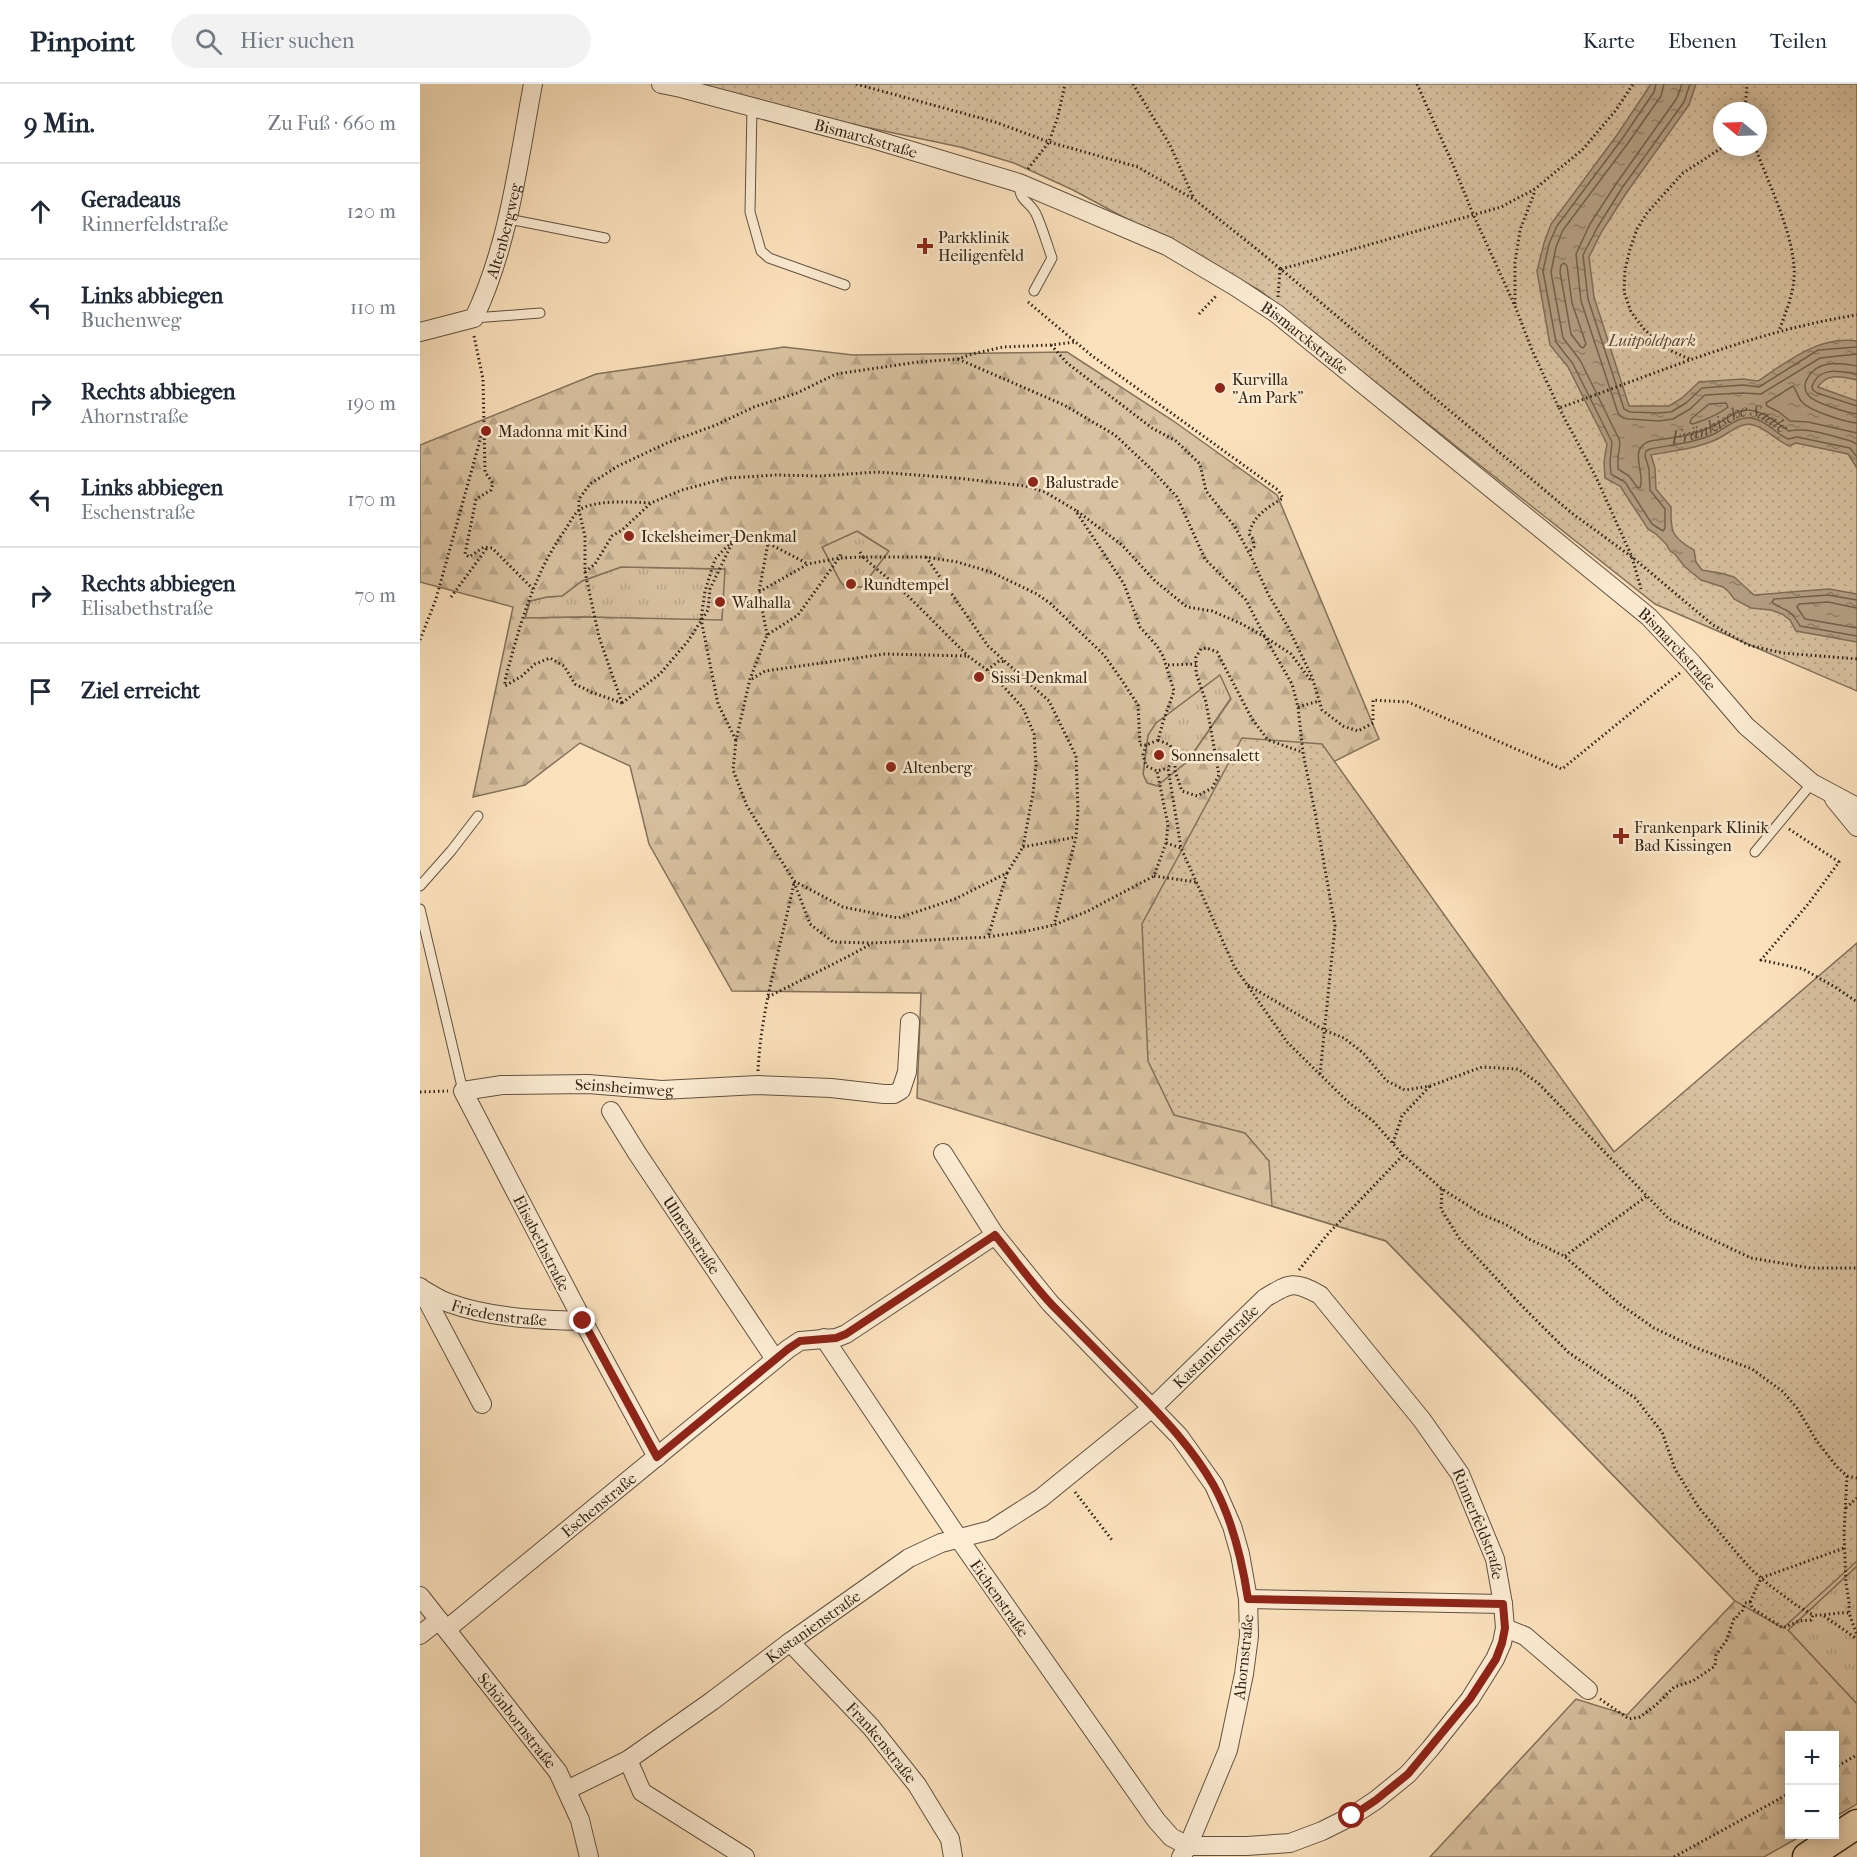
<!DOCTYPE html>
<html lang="de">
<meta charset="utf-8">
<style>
:root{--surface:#fff;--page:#f2f2f3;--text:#1f2937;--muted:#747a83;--line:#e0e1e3}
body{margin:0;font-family:"IM FELL French Canon",serif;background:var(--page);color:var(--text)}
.controls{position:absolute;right:18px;bottom:18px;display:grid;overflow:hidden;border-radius:0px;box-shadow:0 3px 15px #0003}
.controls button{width:54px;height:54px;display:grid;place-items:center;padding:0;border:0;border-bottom:2px solid var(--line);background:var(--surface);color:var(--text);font:30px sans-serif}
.compass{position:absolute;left:1293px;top:18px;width:54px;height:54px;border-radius:50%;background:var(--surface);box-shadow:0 3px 15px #0003;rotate:289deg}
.stop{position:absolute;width:18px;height:18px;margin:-14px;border:4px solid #8f2418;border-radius:50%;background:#fff}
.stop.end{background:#8f2418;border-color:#fff;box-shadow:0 2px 6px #0008}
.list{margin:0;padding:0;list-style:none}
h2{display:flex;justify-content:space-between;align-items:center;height:78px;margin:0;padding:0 24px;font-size:26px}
h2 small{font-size:20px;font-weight:400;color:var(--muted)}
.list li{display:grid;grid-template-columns:39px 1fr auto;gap:18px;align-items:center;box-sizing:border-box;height:96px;padding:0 24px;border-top:2px solid var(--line)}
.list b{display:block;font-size:22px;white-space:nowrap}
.list p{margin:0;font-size:20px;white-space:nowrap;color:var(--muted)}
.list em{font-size:20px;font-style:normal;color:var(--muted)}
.icon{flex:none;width:33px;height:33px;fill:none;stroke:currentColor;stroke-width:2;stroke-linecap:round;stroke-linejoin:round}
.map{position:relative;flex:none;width:1437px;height:1773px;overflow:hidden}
header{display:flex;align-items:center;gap:36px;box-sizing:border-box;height:84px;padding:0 30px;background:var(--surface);border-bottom:2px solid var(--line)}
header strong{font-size:28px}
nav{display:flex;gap:33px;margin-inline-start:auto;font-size:21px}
.search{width:420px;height:54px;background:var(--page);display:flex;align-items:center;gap:15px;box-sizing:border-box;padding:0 21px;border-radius:33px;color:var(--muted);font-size:22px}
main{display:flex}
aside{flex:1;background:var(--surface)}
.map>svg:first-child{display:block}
.grass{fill:url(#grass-tufts);stroke:#83725b;stroke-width:1.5}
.forest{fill:url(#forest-firs);stroke:#83725b;stroke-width:1.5;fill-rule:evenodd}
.park{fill:url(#park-dots);stroke:#83725b;stroke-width:1.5;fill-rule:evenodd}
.water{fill:url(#water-ripples);stroke:#7f6e58;stroke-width:1.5}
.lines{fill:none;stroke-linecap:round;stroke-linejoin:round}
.shore{stroke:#72624d;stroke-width:1.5}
.lane-casing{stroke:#615240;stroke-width:11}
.street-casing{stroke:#615240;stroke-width:20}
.primary-casing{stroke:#2e2316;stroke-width:31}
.path{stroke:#2e2316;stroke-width:3;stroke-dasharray:1.5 3;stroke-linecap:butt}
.lane{stroke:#fcecd3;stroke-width:9}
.street{stroke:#fcecd3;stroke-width:18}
.primary{stroke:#fbe1bc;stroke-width:28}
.route{stroke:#8f2418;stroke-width:8}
.poi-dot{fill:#8f2418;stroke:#fcecd3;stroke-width:2}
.labels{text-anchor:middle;stroke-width:5;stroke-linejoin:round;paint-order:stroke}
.street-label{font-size:16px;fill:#2e2316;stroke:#fcecd3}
.poi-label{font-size:16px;fill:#2e2316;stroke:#fcecd3;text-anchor:start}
.park-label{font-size:16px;font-style:italic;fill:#584a38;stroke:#fcecd3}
.water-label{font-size:18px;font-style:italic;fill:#5d4f3c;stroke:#fcecd3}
</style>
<header>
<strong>Pinpoint</strong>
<div class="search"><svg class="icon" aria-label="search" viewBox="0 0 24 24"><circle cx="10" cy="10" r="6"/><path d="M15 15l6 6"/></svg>Hier suchen</div>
<nav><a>Karte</a><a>Ebenen</a><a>Teilen</a></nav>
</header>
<main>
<aside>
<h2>9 Min.<small>Zu Fuß · 660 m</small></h2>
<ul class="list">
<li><svg class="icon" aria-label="ahead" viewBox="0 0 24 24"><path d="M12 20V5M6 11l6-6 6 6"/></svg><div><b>Geradeaus</b><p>Rinnerfeldstraße</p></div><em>120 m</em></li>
<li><svg class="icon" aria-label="left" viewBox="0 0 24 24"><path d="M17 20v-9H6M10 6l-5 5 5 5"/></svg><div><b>Links abbiegen</b><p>Buchenweg</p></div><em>110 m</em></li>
<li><svg class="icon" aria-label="right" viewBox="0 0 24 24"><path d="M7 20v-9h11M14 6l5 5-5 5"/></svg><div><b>Rechts abbiegen</b><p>Ahornstraße</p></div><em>190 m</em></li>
<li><svg class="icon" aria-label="left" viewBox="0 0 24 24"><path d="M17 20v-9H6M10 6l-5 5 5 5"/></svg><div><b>Links abbiegen</b><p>Eschenstraße</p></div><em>170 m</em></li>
<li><svg class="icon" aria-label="right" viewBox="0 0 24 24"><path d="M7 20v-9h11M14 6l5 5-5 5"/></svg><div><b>Rechts abbiegen</b><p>Elisabethstraße</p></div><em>70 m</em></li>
<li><svg class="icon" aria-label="arrive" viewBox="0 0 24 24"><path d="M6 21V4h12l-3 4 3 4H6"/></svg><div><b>Ziel erreicht</b></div></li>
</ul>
</aside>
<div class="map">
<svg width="1437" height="1773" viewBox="0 0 1437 1773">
<defs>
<pattern id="grass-tufts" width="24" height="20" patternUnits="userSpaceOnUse" patternTransform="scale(1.5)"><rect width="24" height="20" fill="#d8c1a0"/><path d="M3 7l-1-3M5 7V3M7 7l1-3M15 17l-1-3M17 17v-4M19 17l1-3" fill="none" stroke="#baa689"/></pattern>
<pattern id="forest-firs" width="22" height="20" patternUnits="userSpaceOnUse" patternTransform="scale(1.5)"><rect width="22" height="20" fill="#d8c1a0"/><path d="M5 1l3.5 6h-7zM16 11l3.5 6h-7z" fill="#baa689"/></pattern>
<pattern id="park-dots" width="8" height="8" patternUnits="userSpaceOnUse" patternTransform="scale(1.5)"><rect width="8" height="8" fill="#d8c1a0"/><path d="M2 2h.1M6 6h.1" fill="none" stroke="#baa689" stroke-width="1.8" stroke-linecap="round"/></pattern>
<pattern id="water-ripples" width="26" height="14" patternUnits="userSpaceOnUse" patternTransform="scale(1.5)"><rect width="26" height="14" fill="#b5a084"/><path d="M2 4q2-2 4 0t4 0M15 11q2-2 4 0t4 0" fill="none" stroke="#94826b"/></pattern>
</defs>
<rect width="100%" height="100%" fill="#fbe1bc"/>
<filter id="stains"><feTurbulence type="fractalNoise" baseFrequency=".00333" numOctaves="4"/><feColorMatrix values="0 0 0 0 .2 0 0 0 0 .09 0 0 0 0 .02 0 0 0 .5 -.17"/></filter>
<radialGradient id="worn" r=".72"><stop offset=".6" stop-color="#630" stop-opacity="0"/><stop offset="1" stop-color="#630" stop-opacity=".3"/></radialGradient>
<g class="grass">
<path d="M437,447L469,467L442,503L426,504L420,497L402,463Z"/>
<path d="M201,483L306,485L302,537L166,533L105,534L110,517L127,513L142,512L162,497Z"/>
<path d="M800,590L811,614L767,678L737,702L727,699L723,691L728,650L736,639Z"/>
<path d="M1437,1482V1620L1368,1546Z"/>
</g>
<path class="forest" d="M364,263L433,271L647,268L752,336L857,411L959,655L909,680L1194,1068L1437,862V1482L1368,1546L1437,1620V1720L1415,1733L1414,1652H1370V1750L1383,1751L1344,1773H1010L1156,1615L1207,1631L1315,1517L966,1157L497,1014L501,909L312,907L229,760L210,682L160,659L105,701L53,713L93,523L0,498V361L176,290ZM437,447L469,467L442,503L426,504L420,497L402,463ZM201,483L305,485L302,536L166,533L105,534L110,517L127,513L142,512L162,497ZM800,591L811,615L767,678L737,702L727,699L723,690L728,651L736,639Z"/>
<g class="park">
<path d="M241,0H1437V607L1235,520L839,206L653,106L594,79L540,63ZM1302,27H1338V63H1302Z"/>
<path d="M822,654L902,660L1194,1068L1437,859V1477L1363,1544L1315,1517L966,1157L852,1122L849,1077L825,1049L754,1031L728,977L722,840Z"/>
</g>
<path class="water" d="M1231,0H1276L1269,21L1207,108L1182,147L1169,173L1174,213L1209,322H1249L1262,314L1279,298L1323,295L1338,297C1367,278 1399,251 1437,257V296C1422,293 1407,288 1398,303L1437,317V384L1428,370L1376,359L1369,362C1356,356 1346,344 1333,341C1320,337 1306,352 1295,356C1275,365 1252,367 1231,371L1235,384L1236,405L1251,423C1251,448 1251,453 1274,466L1276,478L1282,486L1300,489L1314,493L1334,511L1409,505L1437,510V558L1376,547L1370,536L1362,530L1351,526L1331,524L1314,515L1309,508L1303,503L1281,496L1264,482L1255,470L1250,467L1246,460L1236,450L1228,445L1200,402L1185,394L1184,378L1187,360L1148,283L1130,261L1117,187L1124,159L1131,140L1197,51Z"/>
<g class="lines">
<g class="shore">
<path d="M1236,0L1234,8L1202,55L1137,142L1129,160L1123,187L1136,258L1153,280L1192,358L1190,378L1191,390L1205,398L1232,440L1243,447L1245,444V425L1230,406L1229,385L1225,372L1226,367L1230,365C1251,361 1274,359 1294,350C1306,344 1318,332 1332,334C1347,337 1355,349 1368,355L1377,353L1430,364L1437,373"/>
<path id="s1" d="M1244,0L1241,12L1208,59L1143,146L1136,163L1131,188L1143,254L1160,276L1199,355L1200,360L1198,373V385L1209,392L1217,403L1220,404C1226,388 1207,365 1230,357C1250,354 1271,352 1289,344C1299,340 1308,332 1318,328C1336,320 1355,338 1369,347C1388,343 1412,352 1431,357L1437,360"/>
<path d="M1262,0L1257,14L1196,100L1170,140L1156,170L1161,217L1198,329L1203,334L1209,335L1239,337L1253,335L1270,325L1285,311L1322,309L1341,310L1400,274L1437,270"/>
<path d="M1270,0L1264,18L1202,104L1177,144L1163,171L1168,215L1204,325L1210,328L1239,329L1251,328L1266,319L1282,304L1323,301L1339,303L1398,266L1437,263"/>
<path d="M1144,179L1147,182L1152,219L1166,260L1163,264L1161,263L1151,250L1140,188L1141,181Z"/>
<path d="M1437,282C1419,279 1397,275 1387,295C1384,300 1384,307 1389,312C1395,319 1428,329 1437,330"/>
<path d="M1437,290C1419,287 1400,282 1392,302L1393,306L1397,309L1437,322"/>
<path d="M1306,319L1308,323C1298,331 1285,336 1273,340L1270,339L1271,335L1289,320Z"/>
<path d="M1437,339C1425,338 1390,327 1382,318C1377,313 1377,306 1373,302L1346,319L1347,322L1359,328L1370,337L1388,338L1437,349"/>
<path d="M1437,516L1408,511L1354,515L1352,518C1356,522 1360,523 1366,526C1373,530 1376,535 1380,542L1437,552"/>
<path d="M1437,524L1408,518L1379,520L1377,523L1385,535L1437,544"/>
</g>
<g class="lane-casing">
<g id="lane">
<path d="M332,23L330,128L341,167L349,174L425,201"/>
<path d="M599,99C599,119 611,117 617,132C623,146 627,160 632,174L614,207"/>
<path d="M88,135L185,154"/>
<path d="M54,234L120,229"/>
<path d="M1335,768L1392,699"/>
<path d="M0,802L31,767L58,732"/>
<path d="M0,825L43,1007"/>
</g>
</g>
<g class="street-casing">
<g id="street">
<path id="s2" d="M241,0L261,4L449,54L599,99L747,162L816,203L857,230L1229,533L1272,579L1326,642L1392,699L1437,723"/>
<path id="s3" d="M0,248L54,234C89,161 98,79 113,0"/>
<path d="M1414,715L1437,743"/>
<path id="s4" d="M191,1027L217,1069L355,1275"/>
<path d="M523,1069L575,1151L630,1219L759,1352L794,1401L812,1442L820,1470L828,1515L829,1552L824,1590L808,1666L768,1762L761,1773"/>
<path d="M0,1203L62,1320"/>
<path id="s5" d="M0,1204C10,1209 19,1216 29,1219C71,1234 118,1236 163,1237"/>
<path id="s6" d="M237,1373L163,1237L43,1007L82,1001L168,1000L242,1006L338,1001L411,1004L464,1010H474L481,1006L487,988L490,938"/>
<path id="s7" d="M0,1512L138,1688L160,1736L169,1773"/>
<path d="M828,1515L1083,1520"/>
<path d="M1085,1544L1105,1552L1168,1606"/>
<path id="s8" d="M27,1545L368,1265L380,1257L416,1254L426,1250L575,1151"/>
<path d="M0,1551L19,1536"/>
<path id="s9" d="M370,1558L451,1643L497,1701L530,1755L533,1773"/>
<path d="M208,1676L222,1708L325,1773"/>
<path id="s10" d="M147,1706L208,1676L292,1617L370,1558L489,1474L521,1459L571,1446L621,1414L733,1323L845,1214C870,1199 873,1196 900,1211L1002,1336L1040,1390L1075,1475L1083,1520L1085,1544L1082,1559L1075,1575L1050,1615L1010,1665L988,1690L956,1716L932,1732L902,1747L870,1759L827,1762H768L751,1753L736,1736L539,1455L404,1254"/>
</g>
</g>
<g class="primary-casing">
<path id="primary" d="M1387,1773L1437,1740"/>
</g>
<g class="path">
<path d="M436,0L575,38L629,58L718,83L775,116L844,171L1153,430L1212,473L1293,541L1328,561L1363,569L1437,575"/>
<path d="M713,0L750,61L774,115"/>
<path d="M997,0L1034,83L1053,130L1095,222L1112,266L1139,324C1238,289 1333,247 1437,231"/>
<path d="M1325,27L1327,0"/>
<path d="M1335,63C1348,98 1372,147 1374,183C1376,205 1366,227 1359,247"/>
<path d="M608,85L629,58L638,32L645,0"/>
<path d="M861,185L920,169L1081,123L1115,105L1163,65L1196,26L1213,0"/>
<path d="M858,213L860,185"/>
<path d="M608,218L671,271L858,406L863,414C848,423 833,432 829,450L833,455L834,463L828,469"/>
<path d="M1095,220V179L1100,146L1115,107"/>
<path d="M779,230L797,211"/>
<path d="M54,252L63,295L65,388L73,399L71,406L56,415L45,470L49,473L64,463L72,464L113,505"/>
<path d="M631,261L647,279L732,344L756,357L780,380L786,407L815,443L832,474L848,510L868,543L892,593L902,626L923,642L938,647L953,639V616L988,618L1142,685L1261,588"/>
<path d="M538,275L644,321L695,351L730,384L757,413L785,475L826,516L845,553L872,600L878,623L883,669L895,728L915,842L900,990"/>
<path d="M1269,275L1243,263L1224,245L1211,228L1204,208L1205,186L1210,165L1217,145L1227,129L1263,89L1303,63"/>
<path d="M1139,324L1176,393L1212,473L1221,505"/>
<path d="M657,427L702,461L735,497L767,523L792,527L822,540L845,553L871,570L892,598"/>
<path d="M440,468L443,473H506L537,478L571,488L617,510L631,520L684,571L701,595L718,621L720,661H726"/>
<path d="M506,473L568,562L629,617L656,672L658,726L656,753L634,841"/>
<path d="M165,488L175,480L192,452L202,446L231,419L262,406L307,394L357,391L400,392L457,388L536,394L606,402L625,408L655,426L704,500L720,543L737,562L743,572L754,607L743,638L738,656L726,661"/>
<path d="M339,508L388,480L419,474L443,473L487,511L548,572L567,586L583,602L603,624L614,650L616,681L613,709L603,763L587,789L535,815L478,834L423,823L374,797L327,722L313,686L316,656L330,595L347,551L378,531L419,474L421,469"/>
<path d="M31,513L67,464"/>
<path d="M347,551L339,508L348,459"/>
<path d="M0,556L16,515L62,349"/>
<path d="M748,581L776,580"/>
<path d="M567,586L579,577L586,578"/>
<path d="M332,595L345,587L465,570L547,572"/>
<path d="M202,619L179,553L165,488V453L159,426V415L170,400L198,382L247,359L296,341L334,323L377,309L416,290L498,278L538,275L552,270L583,263L631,261L655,258"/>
<path d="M202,619L171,608L155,600L144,582L130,574L115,580L102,592L85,602V596C99,544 113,491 145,446C149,440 153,432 158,427C172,415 213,418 231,419"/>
<path d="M202,619L240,590L268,557L288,526L290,505L312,459"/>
<path d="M878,623L899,617"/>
<path d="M316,656L298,620L281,535L285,507L295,475L314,455L342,456L388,480"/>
<path d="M738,656L750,661L755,672L748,684L761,764L814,882L867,958L928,1018L953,1037L983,1071L1022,1105L1063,1131L1085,1140L1109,1155L1144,1172L1201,1221L1234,1244L1274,1263L1332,1285L1362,1307L1377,1324L1396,1356L1417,1383L1427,1392L1437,1394"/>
<path d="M726,661L723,671L726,682L737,687L748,684"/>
<path d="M755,673V687L762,707L777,712L792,704L799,691L786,618L776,589V573L781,565L787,564L797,568L832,635L848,656L882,668"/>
<path d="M1369,745L1419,778L1389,819L1341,876L1383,885L1415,903L1437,918"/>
<path d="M746,759L761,764"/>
<path d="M603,763L656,753"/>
<path d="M587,789L568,853L607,847L634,841L668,827L734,792L746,759L748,741L737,687"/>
<path d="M734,792L776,798"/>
<path d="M374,798L390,840L413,858L453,859L568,853"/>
<path d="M828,901L904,946L924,954L943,969L967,997L985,1006L1010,1002L1062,983L1098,985L1118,999L1249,1135L1331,1174L1391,1184H1437"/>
<path d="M348,913L431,871L451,860"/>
<path d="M338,987C341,923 361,862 374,799"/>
<path d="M0,1008L28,1007"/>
<path d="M973,1059L982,1032L1010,1002"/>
<path d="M1022,1105L1021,1125L1039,1154L1101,1221L1148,1268L1215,1314L1242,1348L1255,1385L1279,1424L1316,1468L1332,1486L1348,1500L1376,1521L1393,1531"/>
<path d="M1145,1172L1227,1112"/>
<path d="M879,1186L906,1152L983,1071"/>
<path d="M1427,1392L1424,1449L1426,1499L1429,1518V1529L1437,1551"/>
<path d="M655,1408L692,1456"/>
<path d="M1426,1424L1437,1414"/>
<path d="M1330,1518L1341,1494L1424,1464"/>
<path d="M1404,1532L1437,1555"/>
<path d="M1180,1615L1209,1635L1220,1633L1236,1621L1254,1603L1273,1597L1295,1582L1296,1571L1306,1557L1314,1535H1316L1318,1530L1322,1528L1325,1519L1330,1518L1332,1524L1363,1544L1379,1537L1391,1536L1393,1531C1405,1532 1417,1528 1429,1529"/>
<path d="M1414,1684L1437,1671"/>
<path d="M1254,1773L1370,1709"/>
</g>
<use href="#lane" class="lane"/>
<use href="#street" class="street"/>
<use href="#primary" class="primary"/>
</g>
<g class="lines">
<path class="route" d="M163,1237L237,1373L368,1265L380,1257L416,1254L426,1250L575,1151C594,1174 612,1200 633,1222C660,1249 686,1276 713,1303C743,1333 773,1365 794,1402C813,1437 822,1476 828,1515L1083,1520L1085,1544L1082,1559L1076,1575L1050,1615L988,1690L956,1716L932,1732"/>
</g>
<g class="poi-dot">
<path d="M502 153h6v6h6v6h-6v6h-6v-6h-6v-6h6z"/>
<circle cx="800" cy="304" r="6"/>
<circle cx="66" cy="347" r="6"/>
<circle cx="613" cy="398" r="6"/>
<circle cx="209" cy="452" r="6"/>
<circle cx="431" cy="500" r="6"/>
<circle cx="300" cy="518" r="6"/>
<circle cx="559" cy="593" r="6"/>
<circle cx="739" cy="671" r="6"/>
<circle cx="471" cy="683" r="6"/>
<path d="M1198 743h6v6h6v6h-6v6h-6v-6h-6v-6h6z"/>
</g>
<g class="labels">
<g class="street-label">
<text dy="6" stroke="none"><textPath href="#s2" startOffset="212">Bismarckstraße</textPath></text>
<text dy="6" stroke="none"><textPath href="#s3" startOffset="148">Altenbergweg</textPath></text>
<text dy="6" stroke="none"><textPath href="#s2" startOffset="698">Bismarckstraße</textPath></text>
<text dy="6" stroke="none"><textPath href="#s2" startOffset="1184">Bismarckstraße</textPath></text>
<text dy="6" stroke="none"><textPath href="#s6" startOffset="576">Seinsheimweg</textPath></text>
<text dy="6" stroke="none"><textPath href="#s4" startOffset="148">Ulmenstraße</textPath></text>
<text transform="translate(122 1159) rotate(63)" y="6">Elisabethstraße</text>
<text dy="6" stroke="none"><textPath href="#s5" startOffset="84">Friedenstraße</textPath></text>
<text dy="6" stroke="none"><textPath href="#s10" startOffset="792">Kastanienstraße</textPath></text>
<text dy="6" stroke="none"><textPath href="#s8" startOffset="196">Eschenstraße</textPath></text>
<text dy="6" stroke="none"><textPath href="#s10" startOffset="1202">Rinnerfeldstraße</textPath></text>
<text transform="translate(580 1514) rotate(55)" y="6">Eichenstraße</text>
<text dy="6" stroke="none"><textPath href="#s10" startOffset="296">Kastanienstraße</textPath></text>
<text transform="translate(823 1573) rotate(-84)" y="6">Ahornstraße</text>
<text dy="6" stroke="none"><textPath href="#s7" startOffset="158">Schönbornstraße</textPath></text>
<text dy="6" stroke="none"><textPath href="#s9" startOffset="136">Frankenstraße</textPath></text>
</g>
<g class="poi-label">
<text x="518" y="159">Parkklinik<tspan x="518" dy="18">Heiligenfeld</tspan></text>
<text x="812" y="301">Kurvilla<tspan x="812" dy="18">"Am Park"</tspan></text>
<text x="78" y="353">Madonna mit Kind</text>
<text x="625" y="404">Balustrade</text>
<text x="221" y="458">Ickelsheimer-Denkmal</text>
<text x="443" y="506">Rundtempel</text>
<text x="312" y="524">Walhalla</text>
<text x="571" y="599">Sissi-Denkmal</text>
<text x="751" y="677">Sonnensalett</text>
<text x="483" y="689">Altenberg</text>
<text x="1214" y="749">Frankenpark Klinik<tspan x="1214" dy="18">Bad Kissingen</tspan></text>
</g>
<g class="park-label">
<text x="1232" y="262">Luitpoldpark</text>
</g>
<g class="water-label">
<text dy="6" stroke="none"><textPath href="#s1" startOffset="602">Fränkische Saale</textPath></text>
</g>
</g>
<rect width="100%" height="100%" filter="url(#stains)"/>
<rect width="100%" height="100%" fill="url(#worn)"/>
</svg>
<div class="controls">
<button>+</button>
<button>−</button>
</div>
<svg class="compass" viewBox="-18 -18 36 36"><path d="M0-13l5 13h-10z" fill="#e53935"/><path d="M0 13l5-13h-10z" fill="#747a83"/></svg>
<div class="stop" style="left:932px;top:1732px"></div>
<div class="stop end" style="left:163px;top:1237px"></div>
</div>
</main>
